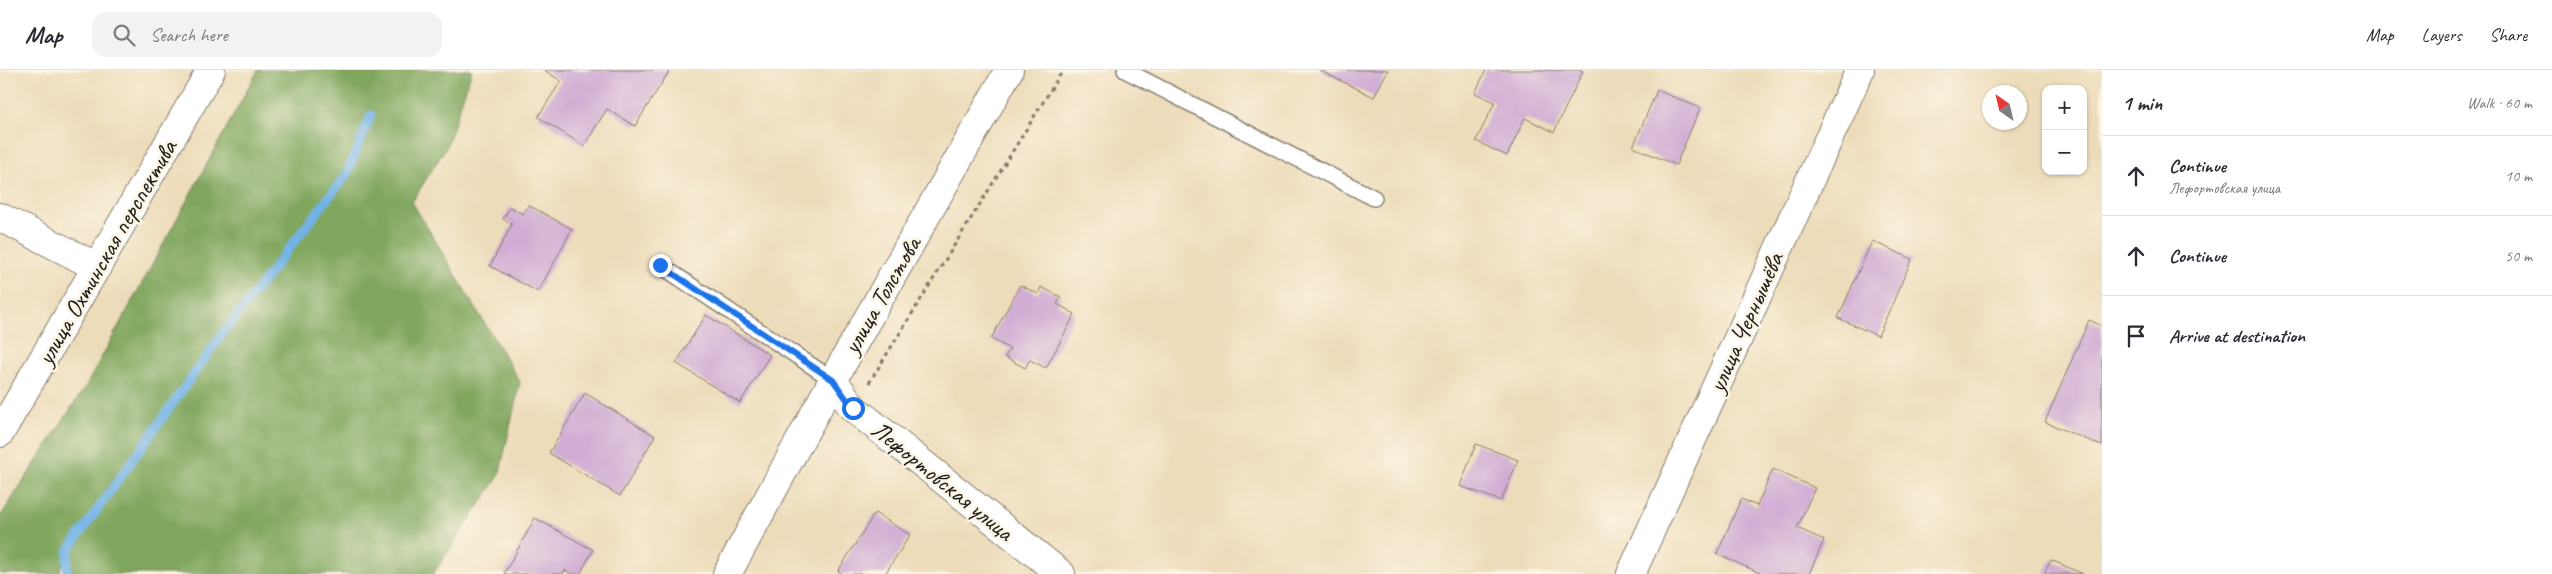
<!DOCTYPE html>
<meta charset="utf-8">
<style>
:root{--surface:#fff;--page:#f2f2f3;--text:#2b2b33;--muted:#7c7c81;--line:#e1e1e2}
body{margin:0;font-family:Caveat,sans-serif;background:var(--page);color:var(--text)}
.controls{position:absolute;right:15px;top:15px;display:grid;overflow:hidden;border-radius:10px;box-shadow:0 1px 4px #0004}
.controls button{width:45px;height:45px;display:grid;place-items:center;padding:0;border:0;border-bottom:1px solid var(--line);background:var(--surface);color:var(--text);font:25px sans-serif}
.compass{position:absolute;left:1982px;top:15px;width:45px;height:45px;border-radius:50%;background:var(--surface);box-shadow:0 1px 4px #0004;rotate:326deg}
.stop{position:absolute;width:15px;height:15px;margin:-11px;border:4px solid #1a73e8;border-radius:50%;background:#fff}
.stop.end{background:#1a73e8;border-color:#fff;box-shadow:0 1px 5px #0008}
.list{margin:0;padding:0;list-style:none}
h2{display:flex;justify-content:space-between;align-items:center;height:65px;margin:0;padding:0 20px;font-size:21px}
h2 small{font-size:16px;font-weight:400;color:var(--muted)}
.list li{display:grid;grid-template-columns:32px 1fr auto;gap:15px;align-items:center;box-sizing:border-box;height:80px;padding:0 20px;border-top:1px solid var(--line)}
.list b{display:block;font-size:19px;white-space:nowrap}
.list p{margin:0;font-size:16px;white-space:nowrap;color:var(--muted)}
.list em{font-size:16px;font-style:normal;color:var(--muted)}
.icon{flex:none;width:28px;height:28px;fill:none;stroke:currentColor;stroke-width:2;stroke-linecap:round;stroke-linejoin:round}
.map{position:relative;flex:none;width:2102px;height:504px;overflow:hidden}
header{display:flex;align-items:center;gap:30px;box-sizing:border-box;height:70px;padding:0 25px;background:var(--surface);border-bottom:1px solid var(--line)}
header strong{font-size:24px}
nav{display:flex;gap:28px;margin-inline-start:auto;font-size:18px}
.search{width:350px;height:45px;background:var(--page);display:flex;align-items:center;gap:12px;box-sizing:border-box;padding:0 18px;border-radius:15px;color:var(--muted);font-size:19px}
main{display:flex}
aside{flex:1;background:var(--surface)}
.map>svg:first-child{display:block}
.forest{fill:#81a75e;stroke:#4e623d}
.lines{fill:none;stroke-linecap:round;stroke-linejoin:round}
.stream{stroke:#72b3e7;stroke-width:9}
.building{fill:#d1add4}
.service-casing{stroke:#847c6b;stroke-width:18}
.minor-casing{stroke:#847c6b;stroke-width:30}
.path{stroke:#847c6b;stroke-width:3;stroke-dasharray:4 4;stroke-linecap:butt}
.service{stroke:#fff;stroke-width:15}
.minor{stroke:#fff;stroke-width:28}
.route{stroke:#1a73e8;stroke-width:6}
.labels{text-anchor:middle;stroke-width:5;stroke-linejoin:round;paint-order:stroke}
.street-label{font-size:25px;fill:#1c1c1c;stroke:#fcf5e5}
</style>
<header>
<strong>Map</strong>
<div class="search"><svg class="icon" aria-label="search" viewBox="0 0 24 24"><circle cx="10" cy="10" r="6"/><path d="M15 15l6 6"/></svg>Search here</div>
<nav><a>Map</a><a>Layers</a><a>Share</a></nav>
</header>
<main>
<div class="map">
<svg width="2102" height="504" viewBox="0 0 2102 504">
<rect width="100%" height="100%" fill="#fcf5e5"/>
<filter id="ink" filterUnits="userSpaceOnUse"><feTurbulence type="fractalNoise" baseFrequency=".02" numOctaves="2"/><feDisplacementMap in="SourceGraphic" scale="10" xChannelSelector="R" yChannelSelector="G"/><feConvolveMatrix kernelMatrix="1 2 1 2 8 2 1 2 1" color-interpolation-filters="sRGB"/></filter>
<filter id="wash" filterUnits="userSpaceOnUse"><feTurbulence type="fractalNoise" baseFrequency=".0096" numOctaves="4" result="noise"/><feDisplacementMap in="SourceGraphic" scale="20" xChannelSelector="R" yChannelSelector="G"/><feGaussianBlur stdDeviation="1.12" result="paint"/><feColorMatrix in="noise" values="0 0 0 0 0 0 0 0 0 0 0 0 0 0 0 0 0 1.4 0 .05"/><feComposite in="paint" operator="in"/></filter>
<g filter="url(#wash)">
<rect width="100%" height="100%" fill="#eddcba"/>
<path class="forest" d="M258,0H472L447,76L412,132L520,312L499,406L433,504H73L68,482L58,504H0V447L87,314Z"/>
<g class="lines">
<path class="stream" d="M67,504L68,481L223,263L347,104L371,45"/>
</g>
<g id="blocks">
<g class="building">
<path d="M544,0H670L635,56L607,39L584,76L538,47L561,11Z"/>
<path d="M1319,0H1388L1374,27Z"/>
<path d="M1486,0H1582L1583,1L1554,62L1525,48L1507,86L1476,71L1495,32L1475,23Z"/>
<path d="M1657,20L1700,38L1676,95L1633,77Z"/>
<path d="M528,135L572,159L538,222L490,196L512,154L503,149L510,137L523,144Z"/>
<path d="M1872,171L1912,189L1878,266L1838,248Z"/>
<path d="M1020,215L1038,224L1041,217L1061,227L1057,234L1075,244L1046,298L1030,290L1025,298L1005,287L1010,279L991,269Z"/>
<path d="M706,245L770,285L740,333L676,293Z"/>
<path d="M2089,250L2102,256V376L2045,352Z"/>
<path d="M585,323L655,366L620,426L549,383Z"/>
<path d="M1476,374L1518,390L1501,431L1460,416Z"/>
<path d="M1773,399L1815,418L1797,458L1824,470L1809,504H1762L1717,484L1741,429L1757,436Z"/>
<path d="M875,443L910,465L885,504H843L838,501Z"/>
<path d="M535,448L593,480L580,504H571L565,500L563,504H504Z"/>
<path d="M2051,490L2083,504H2044Z"/>
</g>
</g>
</g>
<g filter="url(#ink)">
<use href="#blocks" fill-opacity="0" stroke="#847c6b" stroke-width="1"/>
<g class="lines">
<g class="service-casing">
<g id="service">
<path d="M1125,0L1374,128"/>
<path d="M660,195L833,310"/>
</g>
</g>
<g class="minor-casing">
<g id="minor">
<path d="M0,147L97,197"/>
<path d="M833,310L853,338L1061,504"/>
<path d="M0,363L211,0"/>
<path d="M727,504L833,310L1009,0"/>
<path d="M1631,504L1860,0"/>
</g>
</g>
<path class="path" d="M869,313L1063,0"/>
<use href="#service" class="service"/>
<use href="#minor" class="minor"/>
</g>
</g>
<g class="lines" filter="url(#ink)">
<path class="route" d="M660,195L833,310L853,338"/>
</g>
<g class="labels">
<g class="street-label">
<text transform="translate(106 182) rotate(-60)" y="9">улица Охтинская перспектива</text>
<text transform="translate(881 225) rotate(-60)" y="9">улица Толстова</text>
<text transform="translate(1745 252) rotate(-66)" y="9">улица Чернышёва</text>
<text transform="translate(943 410) rotate(39)" y="9">Лефортовская улица</text>
</g>
</g>
</svg>
<div class="controls">
<button>+</button>
<button>−</button>
</div>
<svg class="compass" viewBox="-18 -18 36 36"><path d="M0-13l5 13h-10z" fill="#e53935"/><path d="M0 13l5-13h-10z" fill="#7c7c81"/></svg>
<div class="stop" style="left:853px;top:338px"></div>
<div class="stop end" style="left:660px;top:195px"></div>
</div>
<aside>
<h2>1 min<small>Walk · 60 m</small></h2>
<ul class="list">
<li><svg class="icon" aria-label="ahead" viewBox="0 0 24 24"><path d="M12 20V5M6 11l6-6 6 6"/></svg><div><b>Continue</b><p>Лефортовская улица</p></div><em>10 m</em></li>
<li><svg class="icon" aria-label="ahead" viewBox="0 0 24 24"><path d="M12 20V5M6 11l6-6 6 6"/></svg><div><b>Continue</b></div><em>50 m</em></li>
<li><svg class="icon" aria-label="arrive" viewBox="0 0 24 24"><path d="M6 21V4h12l-3 4 3 4H6"/></svg><div><b>Arrive at destination</b></div></li>
</ul>
</aside>
</main>
